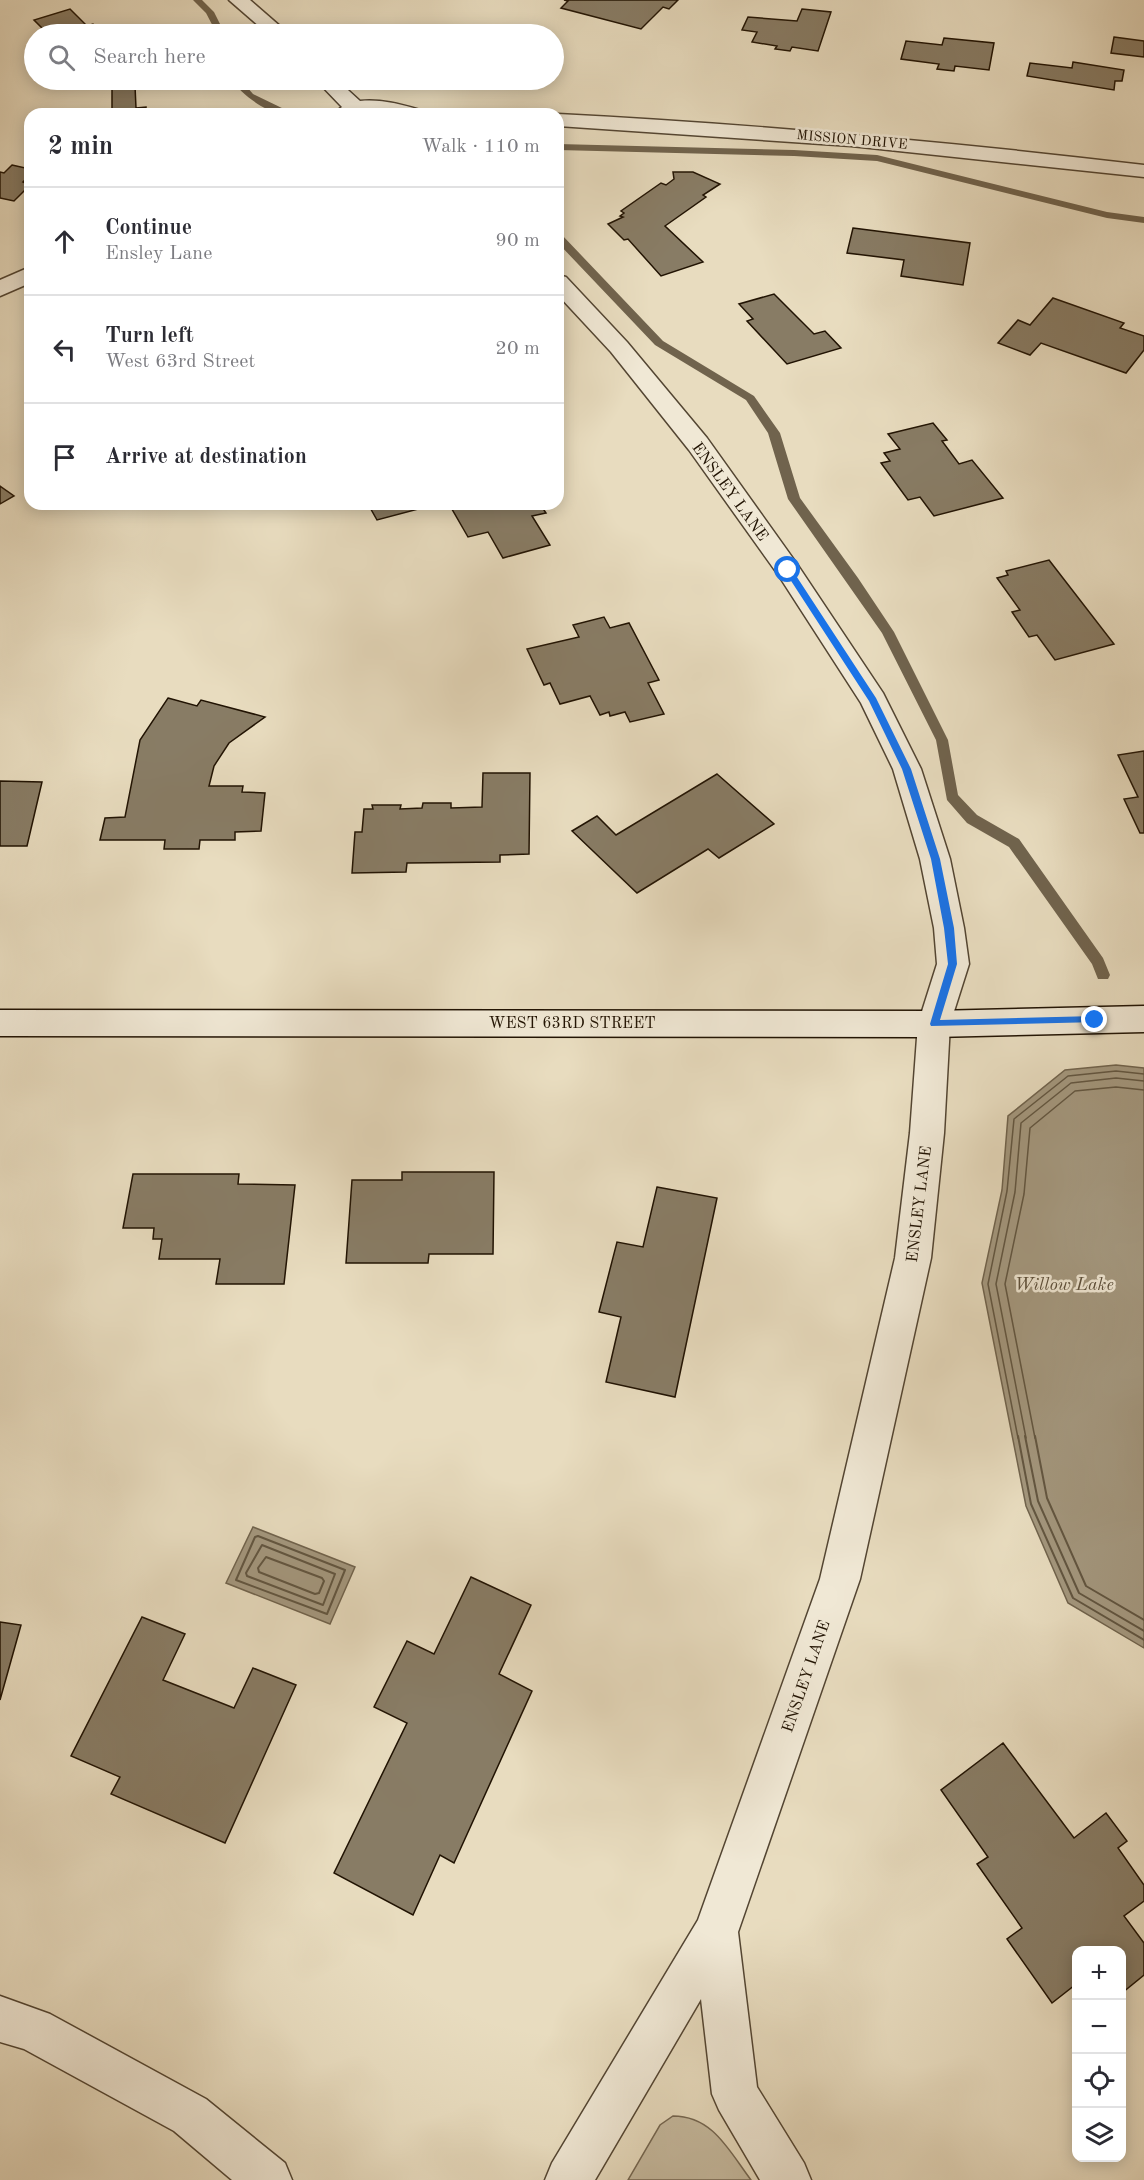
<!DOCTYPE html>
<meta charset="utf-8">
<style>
:root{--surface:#fff;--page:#f7f7f7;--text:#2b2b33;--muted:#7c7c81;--line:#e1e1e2}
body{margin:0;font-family:"Old Standard TT",serif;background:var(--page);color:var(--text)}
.controls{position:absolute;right:18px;bottom:18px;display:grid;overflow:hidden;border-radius:12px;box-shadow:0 3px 15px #0003}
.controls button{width:54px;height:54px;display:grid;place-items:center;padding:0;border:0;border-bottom:2px solid var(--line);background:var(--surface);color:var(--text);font:30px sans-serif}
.stop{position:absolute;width:18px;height:18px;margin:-14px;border:4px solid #1a73e8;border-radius:50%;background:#fff}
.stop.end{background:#1a73e8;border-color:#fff;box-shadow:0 2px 6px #0008}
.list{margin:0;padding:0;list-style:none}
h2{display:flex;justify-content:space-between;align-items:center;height:78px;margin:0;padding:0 24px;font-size:26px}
h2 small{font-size:20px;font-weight:400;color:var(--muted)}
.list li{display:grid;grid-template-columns:39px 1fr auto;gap:18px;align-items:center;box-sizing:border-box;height:108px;padding:0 24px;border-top:2px solid var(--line)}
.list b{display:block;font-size:22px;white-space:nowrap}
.list p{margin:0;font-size:20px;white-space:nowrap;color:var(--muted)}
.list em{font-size:20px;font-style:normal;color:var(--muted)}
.icon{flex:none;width:33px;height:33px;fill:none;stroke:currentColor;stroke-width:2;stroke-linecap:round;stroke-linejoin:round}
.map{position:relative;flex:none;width:1144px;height:2180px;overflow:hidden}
.search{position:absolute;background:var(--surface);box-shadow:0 3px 15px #0003;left:24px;top:24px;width:540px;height:66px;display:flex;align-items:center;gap:15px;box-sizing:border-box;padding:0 21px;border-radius:33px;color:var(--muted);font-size:22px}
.panel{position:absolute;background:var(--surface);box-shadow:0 3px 15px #0003;left:24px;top:108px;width:540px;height:402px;border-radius:18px}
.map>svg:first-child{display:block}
.green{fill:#c6ba9f;stroke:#746651;stroke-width:1.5}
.water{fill:#a4987f;stroke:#70634d;stroke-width:1.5}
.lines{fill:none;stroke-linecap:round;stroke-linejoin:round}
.shore-far1{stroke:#625641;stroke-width:1.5}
.shore{stroke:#625641;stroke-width:2}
.stream{fill:#70634d;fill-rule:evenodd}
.building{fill:#887c65;stroke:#211303;stroke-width:1.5}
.street-casing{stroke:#534532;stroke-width:3}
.secondary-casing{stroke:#211303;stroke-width:3}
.street{fill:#f0e8d5;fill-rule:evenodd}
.secondary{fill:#f0e8d5;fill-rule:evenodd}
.route{fill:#1a73e8}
.labels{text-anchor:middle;stroke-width:5;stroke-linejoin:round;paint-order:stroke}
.far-street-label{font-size:14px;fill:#211303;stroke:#f0e8d5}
.street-label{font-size:16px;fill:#211303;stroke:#f0e8d5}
.water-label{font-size:18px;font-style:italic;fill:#5c4f3b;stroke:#f0e8d5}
</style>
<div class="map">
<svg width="1144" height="2180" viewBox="0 0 1144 2180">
<rect width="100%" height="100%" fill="#e8dcbf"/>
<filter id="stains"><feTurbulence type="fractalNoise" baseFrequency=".00333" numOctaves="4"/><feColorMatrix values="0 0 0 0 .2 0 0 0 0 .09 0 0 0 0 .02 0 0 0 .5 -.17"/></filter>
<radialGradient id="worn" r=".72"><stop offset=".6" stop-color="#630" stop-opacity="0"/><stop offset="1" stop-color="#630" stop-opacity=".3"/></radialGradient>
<path class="green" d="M673,2116C713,2116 729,2151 751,2180H628L660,2125Z"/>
<g class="water">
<path d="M1116,1065L1144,1068V1648L1068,1603L1026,1506L982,1283L1002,1190L1008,1116L1065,1070Z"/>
<path d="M253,1527L355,1567L330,1624L226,1583Z"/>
</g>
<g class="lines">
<g class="shore-far1">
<path d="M1018,1438L988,1284L1007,1191L1014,1119L1068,1076L1116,1071L1144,1074"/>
<path d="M1026,1438L996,1284L1015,1192L1021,1123L1071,1083L1116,1078L1144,1081"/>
<path d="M1035,1438L1005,1284L1024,1194L1030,1128L1075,1091L1116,1087L1144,1090"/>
</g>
<g class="shore">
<path d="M1018,1436L1031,1504L1073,1598L1144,1640"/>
<path d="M1025,1436L1038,1501L1079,1593L1144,1631"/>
<path d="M1035,1436L1047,1498L1086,1586L1144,1620"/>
<path d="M258,1536L345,1570L327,1614L236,1580L255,1537Z"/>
<path d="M262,1545L335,1574L323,1605L247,1576L246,1573Z"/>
<path d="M266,1557L322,1578L324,1581L319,1593L315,1594L259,1572L258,1568Z"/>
</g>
<g class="stream">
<path d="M193,0H202L214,12L225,34H217L206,13Z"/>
<path d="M232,80H241L253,94L286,110C272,119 240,93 232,80Z"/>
<path d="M558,144L794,150L877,155L1107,212L1144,217V223L1107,218L877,161L794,156L558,150Z"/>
<path d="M558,234L562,235L663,341L754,396L780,433L800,498L858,578L894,632L948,740L958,795L977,815L1019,839L1103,958L1110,975L1108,979H1098L1092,964L1009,847L967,823L947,800L936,740L882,633L788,499L768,433L746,400L655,345L558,243Z"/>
</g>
</g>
<g class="building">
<path d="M564,0H678L669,9L663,7L641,29L561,8L568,1Z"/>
<path d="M70,9L87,26L93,24L100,31L106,29L111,34H48L34,20Z"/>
<path d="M802,9L831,12L818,51L792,47L790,51L775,49L777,46L752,42L757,32L742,30L748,17L797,21Z"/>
<path d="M1114,37L1144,41V57L1111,53Z"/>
<path d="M944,38L994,43L989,70L955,66L954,71L937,69L939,64L901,59L906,41L942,45Z"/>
<path d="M1073,62L1124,70L1122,81H1115L1114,90L1027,76L1030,63L1072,68Z"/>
<path d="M135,86L136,108L146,107V114H87V112L112,110V88Z"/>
<path d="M12,165L30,169V175L23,182L30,185L14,201L0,198V172L4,173Z"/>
<path d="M673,172H693L720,184L703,195L706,197L665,226L703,262L661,276L628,239L624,240L608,224L623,217L620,216L624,213L621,211L661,183L666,185L674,179Z"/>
<path d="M853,228L970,243L963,285L901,276L904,260L847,253Z"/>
<path d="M774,294L814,334L825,331L841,348L787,364L747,321L753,319L739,304Z"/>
<path d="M1053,298L1124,323L1120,328L1144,336V350L1126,373L1041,343L1030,355L998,343L1018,320L1030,325Z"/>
<path d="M933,423L947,440L942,441L959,464L972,460L1003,498L934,516L920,497L908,500L881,463L890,461L884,453L900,449L888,434Z"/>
<path d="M0,486L14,496L0,504Z"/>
<path d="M368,504H437L377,520Z"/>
<path d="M449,504H540L546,513L532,516L550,545L503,558L488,532L468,537Z"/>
<path d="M1049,560L1114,644L1055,660L1037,635L1029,637L1012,612L1020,610L997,578L1008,575L1006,571Z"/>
<path d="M604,617L610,628L629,623L659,680L648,683L664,714L630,722L625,712L610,716L609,712L600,715L590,696L560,704L550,683L544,685L527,649L579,637L573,625Z"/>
<path d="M168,698L197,706L201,700L265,717L229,743L214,766L209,786H243L242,792L265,793L261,831L235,832V840H200L199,849H164L165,840H100L105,818L125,817L140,740Z"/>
<path d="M1144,751V833H1140L1124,799L1138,797L1118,755Z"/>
<path d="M483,773H530L529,854L500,855V862L407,863L406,872L352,873L355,832H362L364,809H373L372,805H401L400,809L422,808L423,803H451V808L482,807Z"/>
<path d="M717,774L774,824L719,858L708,849L637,893L572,831L597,816L616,835Z"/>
<path d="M0,781L42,782L27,846H0Z"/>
<path d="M402,1172H494L493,1254H429L428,1263H346L352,1180H402Z"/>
<path d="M133,1174H239L238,1184L295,1185L284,1284H216L220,1259H159L162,1239H153L154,1228H123Z"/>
<path d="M657,1187L717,1198L675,1397L606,1382L621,1317L599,1312L617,1242L643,1247Z"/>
<path d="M471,1577L531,1605L499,1674L532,1691L454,1863L440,1855L413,1915L334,1873L407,1723L374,1707L407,1641L434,1654Z"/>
<path d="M142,1617L185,1634L163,1680L234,1708L253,1668L296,1685L225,1843L111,1794L120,1777L71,1756Z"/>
<path d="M0,1622L21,1625L0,1700Z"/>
<path d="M1003,1743L1074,1838L1106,1813L1127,1841L1118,1848L1144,1885V1901L1124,1916L1144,1943V1975L1122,1993V1950H1076V1986L1075,1985L1052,2003L1007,1939L1022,1928L977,1864L988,1857L941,1790Z"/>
</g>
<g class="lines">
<g class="street-casing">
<g id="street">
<path d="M229,0H250L289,34H268Z"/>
<path d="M316,80H337L360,101C381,99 400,104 420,110L423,114H333L342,107Z"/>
<path d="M557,114H558C754,124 949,142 1144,165V177L851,146L558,126Z"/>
<path d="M30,267V283L0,296V280Z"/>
<path d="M558,275L566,277L627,342L707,438L797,564L883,693L921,769L950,859L964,928L969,964L950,1024L944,1133L931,1258L860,1579L738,1932L757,2087L804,2163L811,2180H760L719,2110L712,2094L701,1999L595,2180H545L552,2163L698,1920L820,1579L895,1258L910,1133L918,1024L937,964L934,928L920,859L893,769L861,703L779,576L689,450L611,352L558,295Z"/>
<path d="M0,1996L50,2014L206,2099L285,2163L292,2180H232L174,2131L24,2049L0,2042Z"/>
</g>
</g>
<g class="secondary-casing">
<path id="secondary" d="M1144,1006V1032L934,1037L0,1036V1010L934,1011Z"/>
</g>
<use href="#street" class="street"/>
<use href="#secondary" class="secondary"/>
</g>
<path class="route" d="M788,568H791L876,698L911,769L940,859L954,928L957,964L940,1020L1095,1016L1100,1020L1099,1022L931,1026L930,1024L948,964L944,928L931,859L902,769L869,701L784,570Z"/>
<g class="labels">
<g class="far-street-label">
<text transform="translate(852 139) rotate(5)" y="5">MISSION DRIVE</text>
</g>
<g class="street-label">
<text transform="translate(731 491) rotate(54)" y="6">ENSLEY LANE</text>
<text x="572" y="1028">WEST 63RD STREET</text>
<text transform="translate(918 1204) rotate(-83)" y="6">ENSLEY LANE</text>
<text transform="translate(805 1676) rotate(-71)" y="6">ENSLEY LANE</text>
</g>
<g class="water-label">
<text x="1064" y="1290">Willow Lake</text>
</g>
</g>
<rect width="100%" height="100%" filter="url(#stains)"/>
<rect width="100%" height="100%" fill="url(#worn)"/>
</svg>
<div class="controls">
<button>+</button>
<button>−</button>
<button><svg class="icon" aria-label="locate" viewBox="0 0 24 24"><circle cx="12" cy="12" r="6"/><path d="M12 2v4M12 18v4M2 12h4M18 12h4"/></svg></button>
<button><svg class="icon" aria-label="layers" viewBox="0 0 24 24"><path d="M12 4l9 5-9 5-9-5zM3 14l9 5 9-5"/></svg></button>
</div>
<div class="stop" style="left:788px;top:570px"></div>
<div class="stop end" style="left:1095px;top:1020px"></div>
<div class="search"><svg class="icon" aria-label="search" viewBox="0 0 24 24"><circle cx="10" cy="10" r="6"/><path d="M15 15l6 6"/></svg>Search here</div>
<section class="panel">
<h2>2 min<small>Walk · 110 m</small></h2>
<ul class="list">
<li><svg class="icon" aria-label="ahead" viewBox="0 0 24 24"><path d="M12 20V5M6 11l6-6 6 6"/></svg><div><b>Continue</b><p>Ensley Lane</p></div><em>90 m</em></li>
<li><svg class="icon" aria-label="left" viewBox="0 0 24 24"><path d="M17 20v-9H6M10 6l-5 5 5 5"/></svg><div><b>Turn left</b><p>West 63rd Street</p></div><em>20 m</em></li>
<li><svg class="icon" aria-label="arrive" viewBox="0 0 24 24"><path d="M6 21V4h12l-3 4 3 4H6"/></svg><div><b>Arrive at destination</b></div></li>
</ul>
</section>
</div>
